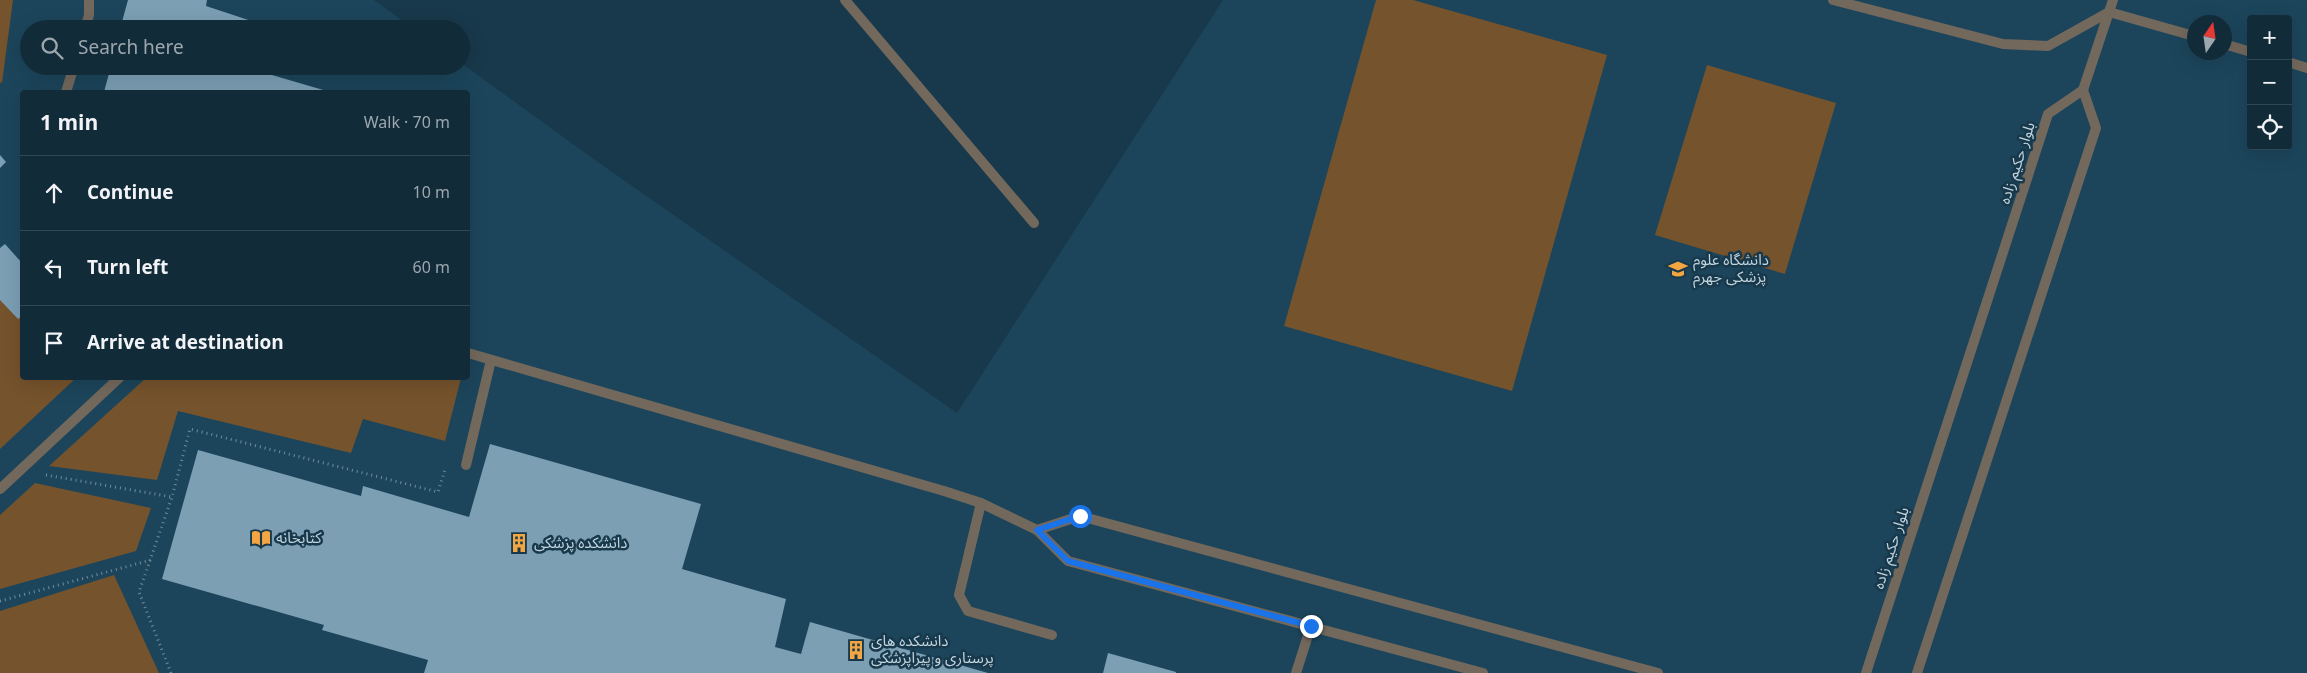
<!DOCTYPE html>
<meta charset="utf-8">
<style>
:root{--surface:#122b38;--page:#1f3743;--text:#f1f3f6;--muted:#9ca7ae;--line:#314753}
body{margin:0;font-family:Georgia,"Noto Sans Arabic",serif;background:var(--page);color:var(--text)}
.controls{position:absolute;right:15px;top:15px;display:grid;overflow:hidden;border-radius:5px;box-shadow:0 5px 20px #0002}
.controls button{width:45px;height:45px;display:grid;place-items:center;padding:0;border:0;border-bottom:1px solid var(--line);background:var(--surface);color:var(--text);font:25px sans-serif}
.compass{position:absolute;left:2187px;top:15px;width:45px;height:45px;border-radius:50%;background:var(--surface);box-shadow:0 5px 20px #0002;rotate:13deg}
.stop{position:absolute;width:15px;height:15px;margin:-11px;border:4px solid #1a73e8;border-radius:50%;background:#fff}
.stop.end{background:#1a73e8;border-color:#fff;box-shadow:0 1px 5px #0008}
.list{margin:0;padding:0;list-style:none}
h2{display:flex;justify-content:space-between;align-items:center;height:65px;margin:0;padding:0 20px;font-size:21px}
h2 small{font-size:16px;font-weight:400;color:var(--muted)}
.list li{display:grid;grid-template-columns:32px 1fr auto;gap:15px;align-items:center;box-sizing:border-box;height:75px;padding:0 20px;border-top:1px solid var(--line)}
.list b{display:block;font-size:19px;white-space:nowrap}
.list em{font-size:16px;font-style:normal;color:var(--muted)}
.icon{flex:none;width:28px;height:28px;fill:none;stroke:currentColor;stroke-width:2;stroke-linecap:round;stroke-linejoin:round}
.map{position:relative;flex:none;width:2307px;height:673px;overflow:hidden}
.search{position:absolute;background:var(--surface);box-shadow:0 5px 20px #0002;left:20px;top:20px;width:450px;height:55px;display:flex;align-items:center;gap:12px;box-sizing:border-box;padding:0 18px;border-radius:28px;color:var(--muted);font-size:19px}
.panel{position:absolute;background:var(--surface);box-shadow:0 5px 20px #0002;left:20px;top:90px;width:450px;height:290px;border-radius:5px}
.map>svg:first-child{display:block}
.built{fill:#1c455b;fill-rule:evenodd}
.green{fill:#75532c}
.building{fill:#7c9fb4}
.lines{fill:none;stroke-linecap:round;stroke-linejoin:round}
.path{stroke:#728b99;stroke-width:3;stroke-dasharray:1 4;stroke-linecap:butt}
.service{stroke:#73685c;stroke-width:10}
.minor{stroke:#73685c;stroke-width:10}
.route{stroke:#1a73e8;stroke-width:6}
.labels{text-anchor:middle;stroke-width:5;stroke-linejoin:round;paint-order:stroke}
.street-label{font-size:15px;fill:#c2d4df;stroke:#18394b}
.poi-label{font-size:15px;fill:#c2d4df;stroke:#18394b;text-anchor:start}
</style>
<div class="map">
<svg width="2307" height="673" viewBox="0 0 2307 673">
<rect width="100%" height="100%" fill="#18394b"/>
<path class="built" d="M0,0H374L414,29H29V66H461V63L595,160L957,413L1223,0H2307V673H0ZM2251,19H2288V146H2251ZM2194,22H2224V52H2194ZM22,92H468V378H22Z"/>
<g class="green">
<path d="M0,0H13L2,83L0,82Z"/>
<path d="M1376,0H1413L1607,55L1512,391L1284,326Z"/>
<path d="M1707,65L1836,103L1785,274L1655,235Z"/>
<path d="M0,275L22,278V378H76L0,449Z"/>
<path d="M146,378H461L445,441L363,419L351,453L178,411L157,480L49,466Z"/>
<path d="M35,483L151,508L136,551L0,589V515Z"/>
<path d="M114,575L159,673H0V611Z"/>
</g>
<g class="building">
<path d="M128,0H207L206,6L276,29H120Z"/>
<path d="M111,66H273L272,75L330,92H104Z"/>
<path d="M0,155L6,162L0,168Z"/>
<path d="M5,244L22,263V316L18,319L0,300V248Z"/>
<path d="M490,444L701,504L682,569L786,599L775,647L801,654L810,622L988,673H424L428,660L322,630L324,625L162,579L198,450L361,496L363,486L469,517Z"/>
<path d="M1108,653L1176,672V673H1103Z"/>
</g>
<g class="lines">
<g class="path">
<path d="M46,475L172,497"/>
<path d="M0,601L151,560"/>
<path d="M171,673L139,592L172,497L190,429L438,492L445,470"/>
</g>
<g class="service">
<path d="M1833,0L2003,44L2048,46L2109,12"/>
<path d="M85,29L89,15V0"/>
<path d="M66,92L74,66"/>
<path d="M468,353L944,491L981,503L1037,530"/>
<path d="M466,465L491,360"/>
<path d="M0,489L119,378"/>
<path d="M981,503L959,595L968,611L1052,635"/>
<path d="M1296,673L1311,626"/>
<path d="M1483,673L1068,561L1037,530L1080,516L1658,673"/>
</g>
<g class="minor">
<path d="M845,0L1034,223"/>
<path d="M2109,12L2194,36"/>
<path d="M2224,44L2251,52"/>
<path d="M2288,62L2307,68"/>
<path d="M2083,90L2113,0"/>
<path d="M1866,673L2048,114L2083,90L2096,128L1917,673"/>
</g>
</g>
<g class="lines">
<path class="route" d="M1080,516L1037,530L1068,561L1311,626"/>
</g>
<defs>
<g id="university-bare" transform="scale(1.5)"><path d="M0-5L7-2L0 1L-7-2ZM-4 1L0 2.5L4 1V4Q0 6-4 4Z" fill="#f2a541" stroke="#18394b" stroke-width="2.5" paint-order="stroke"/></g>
<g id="library-bare" transform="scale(1.5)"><path d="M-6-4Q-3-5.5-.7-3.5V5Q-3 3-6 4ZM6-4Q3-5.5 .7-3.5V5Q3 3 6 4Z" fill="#f2a541" stroke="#18394b" stroke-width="2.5" paint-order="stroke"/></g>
<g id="building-bare" transform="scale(1.5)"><path d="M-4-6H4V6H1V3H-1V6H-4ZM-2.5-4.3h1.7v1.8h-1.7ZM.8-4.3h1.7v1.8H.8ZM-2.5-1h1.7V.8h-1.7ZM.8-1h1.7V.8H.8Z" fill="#f2a541" stroke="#18394b" stroke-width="2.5" paint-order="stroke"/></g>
</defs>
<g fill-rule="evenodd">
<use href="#university-bare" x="1678" y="269"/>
<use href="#library-bare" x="261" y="538"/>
<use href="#building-bare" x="519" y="543"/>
<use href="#building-bare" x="856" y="650"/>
</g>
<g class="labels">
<g class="street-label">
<text transform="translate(2017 163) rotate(-72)" y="5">بلوار حکیم زاده</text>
<text transform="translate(1891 548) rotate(-72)" y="5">بلوار حکیم زاده</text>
</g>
<g class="poi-label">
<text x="1693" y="265">دانشگاه علوم<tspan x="1693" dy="17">پزشکی جهرم</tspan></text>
<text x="276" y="543">کتابخانه</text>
<text x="534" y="548">دانشکده پزشکی</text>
<text x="871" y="646">دانشکده های<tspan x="871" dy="17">پرستاری و پیراپزشکی</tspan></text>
</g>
</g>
</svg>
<div class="controls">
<button>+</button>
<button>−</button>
<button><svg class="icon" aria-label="locate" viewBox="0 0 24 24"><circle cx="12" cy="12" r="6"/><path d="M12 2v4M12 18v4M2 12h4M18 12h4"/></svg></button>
</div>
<svg class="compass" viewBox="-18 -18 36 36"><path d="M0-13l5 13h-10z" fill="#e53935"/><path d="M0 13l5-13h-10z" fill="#9ca7ae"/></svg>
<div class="stop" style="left:1080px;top:516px"></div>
<div class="stop end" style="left:1311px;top:626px"></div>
<div class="search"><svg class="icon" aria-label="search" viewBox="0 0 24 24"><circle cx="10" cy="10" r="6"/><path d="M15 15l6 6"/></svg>Search here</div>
<section class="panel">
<h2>1 min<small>Walk · 70 m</small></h2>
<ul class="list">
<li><svg class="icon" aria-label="ahead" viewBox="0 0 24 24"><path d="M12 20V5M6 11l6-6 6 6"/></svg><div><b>Continue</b></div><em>10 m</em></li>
<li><svg class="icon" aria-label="left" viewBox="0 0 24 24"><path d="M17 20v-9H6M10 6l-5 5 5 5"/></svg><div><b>Turn left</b></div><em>60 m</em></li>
<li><svg class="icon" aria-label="arrive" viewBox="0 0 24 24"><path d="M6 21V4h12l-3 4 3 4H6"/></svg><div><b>Arrive at destination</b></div></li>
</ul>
</section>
</div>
